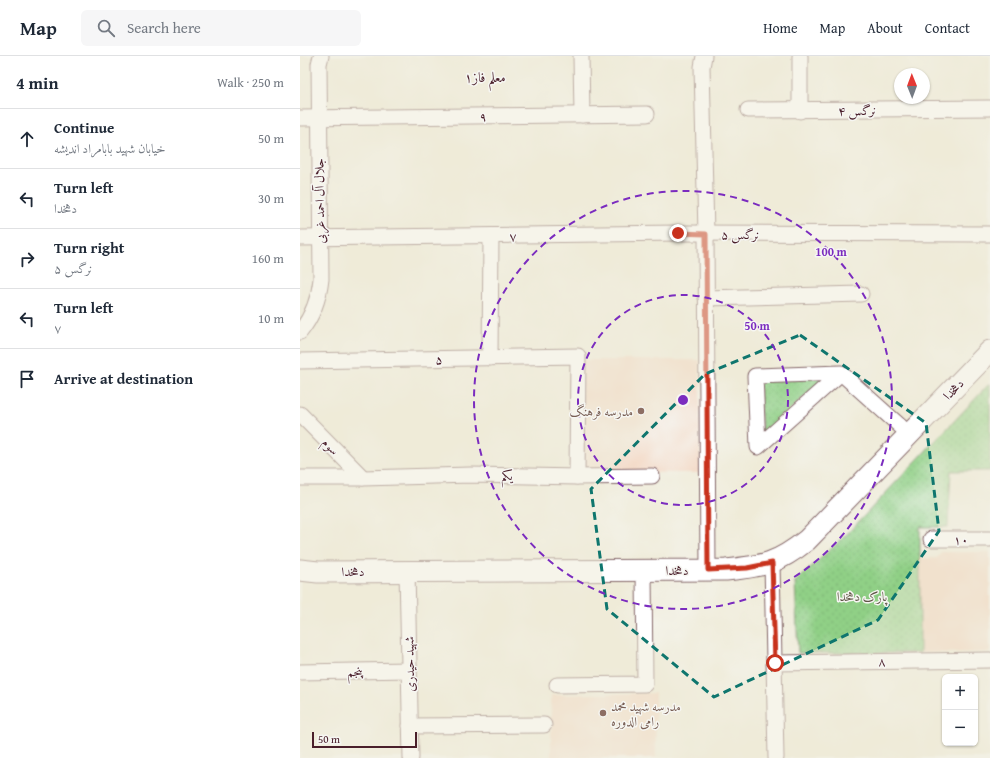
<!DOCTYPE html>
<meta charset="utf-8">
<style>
:root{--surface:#fff;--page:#f6f6f7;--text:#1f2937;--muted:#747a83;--line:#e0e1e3}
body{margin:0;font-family:"Gentium Book Plus",Amiri,serif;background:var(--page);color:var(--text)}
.controls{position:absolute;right:12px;bottom:12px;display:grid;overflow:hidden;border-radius:6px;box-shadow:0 1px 3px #0004}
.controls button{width:36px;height:36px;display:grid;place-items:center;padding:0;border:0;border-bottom:1px solid var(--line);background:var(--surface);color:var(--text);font:20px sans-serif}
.compass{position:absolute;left:594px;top:12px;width:36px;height:36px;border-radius:50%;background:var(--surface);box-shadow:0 1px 3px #0004;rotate:359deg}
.scale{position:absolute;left:12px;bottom:10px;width:105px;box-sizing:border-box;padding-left:4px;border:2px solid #4a1f2b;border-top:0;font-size:11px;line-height:14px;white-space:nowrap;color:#4a1f2b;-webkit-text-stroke:3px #f6f6f2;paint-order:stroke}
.stop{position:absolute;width:12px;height:12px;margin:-9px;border:3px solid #c8321e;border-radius:50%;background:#fff}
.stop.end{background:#c8321e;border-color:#fff;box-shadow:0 1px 4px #0008}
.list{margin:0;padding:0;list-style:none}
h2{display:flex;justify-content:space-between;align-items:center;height:52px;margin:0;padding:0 16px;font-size:17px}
h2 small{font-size:13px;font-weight:400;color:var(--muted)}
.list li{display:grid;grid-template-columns:26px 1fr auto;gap:12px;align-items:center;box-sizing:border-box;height:60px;padding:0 16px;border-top:1px solid var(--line)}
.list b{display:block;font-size:15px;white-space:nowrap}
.list p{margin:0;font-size:13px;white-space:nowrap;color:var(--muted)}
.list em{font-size:13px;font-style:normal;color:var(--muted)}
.icon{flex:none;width:22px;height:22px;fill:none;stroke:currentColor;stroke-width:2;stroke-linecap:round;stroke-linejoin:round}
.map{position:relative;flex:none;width:690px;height:702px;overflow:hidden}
header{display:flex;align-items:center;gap:24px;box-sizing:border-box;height:56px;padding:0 20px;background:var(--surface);border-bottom:1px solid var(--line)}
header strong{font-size:19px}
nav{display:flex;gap:22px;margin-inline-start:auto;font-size:14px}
.search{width:280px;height:36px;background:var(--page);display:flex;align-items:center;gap:10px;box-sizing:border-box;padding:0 14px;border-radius:6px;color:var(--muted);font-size:15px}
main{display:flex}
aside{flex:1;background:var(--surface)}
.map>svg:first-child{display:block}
.built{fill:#f3d4be}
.grass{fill:url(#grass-dots);stroke:#6d7858}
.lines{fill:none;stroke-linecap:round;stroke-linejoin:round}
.street-casing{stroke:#846668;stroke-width:17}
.secondary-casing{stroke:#846668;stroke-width:23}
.street{stroke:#fff;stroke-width:15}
.secondary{stroke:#fff;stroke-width:21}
.route{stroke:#c8321e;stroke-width:5}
.marked{fill:none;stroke:#0f766e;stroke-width:3;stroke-dasharray:8 5;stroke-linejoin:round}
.ring{fill:none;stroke:#7b2cbf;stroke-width:2;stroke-dasharray:7 5}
.education-dot{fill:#8d6e63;stroke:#f6f6f2;stroke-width:1.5}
.labels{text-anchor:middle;stroke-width:3;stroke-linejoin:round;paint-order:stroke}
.street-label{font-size:13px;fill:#4a1f2b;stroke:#f6f6f2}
.education-label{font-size:13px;fill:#785e54;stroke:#f6f6f2;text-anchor:end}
.park-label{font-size:13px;fill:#5f5446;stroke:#f6f6f2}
.neighbourhood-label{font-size:14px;fill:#4a1f2b;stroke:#f6f6f2}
.centre{fill:#7b2cbf;stroke:#f6f6f2;stroke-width:2}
.ring-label{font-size:12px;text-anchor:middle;font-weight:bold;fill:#7b2cbf;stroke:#f6f6f2;stroke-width:3;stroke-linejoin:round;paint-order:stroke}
</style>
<header>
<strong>Map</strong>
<div class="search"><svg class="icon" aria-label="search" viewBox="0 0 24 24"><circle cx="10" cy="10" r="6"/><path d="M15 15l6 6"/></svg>Search here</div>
<nav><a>Home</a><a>Map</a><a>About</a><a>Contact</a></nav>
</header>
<main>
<aside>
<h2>4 min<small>Walk · 250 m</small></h2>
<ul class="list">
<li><svg class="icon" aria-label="ahead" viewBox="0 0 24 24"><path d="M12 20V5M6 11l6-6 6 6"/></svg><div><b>Continue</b><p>خیابان شهید بابامراد اندیشه</p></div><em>50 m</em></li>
<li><svg class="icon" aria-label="left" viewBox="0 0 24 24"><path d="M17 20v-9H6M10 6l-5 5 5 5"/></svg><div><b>Turn left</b><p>دهخدا</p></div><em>30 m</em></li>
<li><svg class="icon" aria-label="right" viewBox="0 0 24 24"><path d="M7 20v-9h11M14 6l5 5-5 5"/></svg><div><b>Turn right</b><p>نرگس ۵</p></div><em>160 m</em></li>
<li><svg class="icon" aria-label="left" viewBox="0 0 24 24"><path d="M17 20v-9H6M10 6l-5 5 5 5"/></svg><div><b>Turn left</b><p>۷</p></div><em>10 m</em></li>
<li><svg class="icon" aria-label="arrive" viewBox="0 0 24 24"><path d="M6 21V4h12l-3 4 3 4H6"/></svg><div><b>Arrive at destination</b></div></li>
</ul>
</aside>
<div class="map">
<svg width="690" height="702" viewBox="0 0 690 702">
<defs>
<pattern id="grass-dots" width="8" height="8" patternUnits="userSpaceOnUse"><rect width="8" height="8" fill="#90d086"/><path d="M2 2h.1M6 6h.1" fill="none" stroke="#7eb274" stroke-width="1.8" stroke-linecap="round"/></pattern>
</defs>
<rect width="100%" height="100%" fill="#f6f6f2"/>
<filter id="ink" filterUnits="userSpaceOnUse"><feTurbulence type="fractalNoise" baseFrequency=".025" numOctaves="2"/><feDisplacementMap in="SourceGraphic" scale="8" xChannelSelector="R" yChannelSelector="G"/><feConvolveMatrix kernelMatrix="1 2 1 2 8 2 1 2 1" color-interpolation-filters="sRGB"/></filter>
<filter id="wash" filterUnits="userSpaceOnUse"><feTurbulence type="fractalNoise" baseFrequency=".012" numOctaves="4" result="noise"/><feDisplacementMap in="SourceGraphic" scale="16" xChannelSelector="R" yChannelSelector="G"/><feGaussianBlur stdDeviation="0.9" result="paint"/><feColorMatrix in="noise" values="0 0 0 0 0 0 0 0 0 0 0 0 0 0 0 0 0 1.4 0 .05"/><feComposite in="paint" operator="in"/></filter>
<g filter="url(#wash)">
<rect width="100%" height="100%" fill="#efebd8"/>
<g class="built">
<path d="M282,304H400V417L291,416L281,406Z"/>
<path d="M641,496H690V596L620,597V502H637Z"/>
<path d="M355,637L356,702H251V639Z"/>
</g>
<g class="grass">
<path d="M526,321L462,379L459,325Z"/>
<path d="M690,327V415H651L648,471H620V597H498L495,526L546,479Z"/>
</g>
</g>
<g filter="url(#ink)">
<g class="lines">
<g class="street-casing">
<g id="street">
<path d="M281,0L282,59"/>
<path d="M404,0L402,11L406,178L408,514"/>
<path d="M448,54L690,52"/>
<path d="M500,55V0"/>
<path d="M0,62L347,58"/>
<path d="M0,182L378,177L690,178"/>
<path d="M406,242L561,238"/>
<path d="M0,276C12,261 19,242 21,223L19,8L21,0"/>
<path d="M190,302L191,180"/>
<path d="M0,305L278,300L277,421"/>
<path d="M541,317L458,391L455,320L541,317L609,378"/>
<path d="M0,358L63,422"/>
<path d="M0,422H63L170,419L277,421L352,420"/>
<path d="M631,483H690"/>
<path d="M472,507L476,702"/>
<path d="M107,515L111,702"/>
<path d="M475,607L690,604"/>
<path d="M0,616L109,614"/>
<path d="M257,629L345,628L344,514"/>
<path d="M110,670L244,669"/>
</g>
</g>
<g class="secondary-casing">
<path id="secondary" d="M0,514L18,516L426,514C464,510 477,508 507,484L690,295"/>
</g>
<use href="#street" class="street"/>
<use href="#secondary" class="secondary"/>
</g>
</g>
<g class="lines" filter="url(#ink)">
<path class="route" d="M378,177L406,178L408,514L447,512L472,507L475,607"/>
</g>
<path d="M0 0H690V702H0ZM500,279L626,367L639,475L578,564L414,641L307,553L291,433L405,318Z" fill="#efebd8" fill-opacity=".55" fill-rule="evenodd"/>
<path class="marked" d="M500,279L626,367L639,475L578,564L414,641L307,553L291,433L405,318Z"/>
<g class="ring">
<circle cx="383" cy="344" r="105"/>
<circle cx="383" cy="344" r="209"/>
</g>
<g class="education-dot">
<circle cx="341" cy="355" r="4"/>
<circle cx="303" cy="657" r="4"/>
</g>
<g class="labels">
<g class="street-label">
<text transform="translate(557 54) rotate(-1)" y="5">نرگس ۴</text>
<text x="183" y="65">۹</text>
<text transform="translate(19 145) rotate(-91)" y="5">جلال آل احمد غربی</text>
<text x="440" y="183">نرگس ۵</text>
<text transform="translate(213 180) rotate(-1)" y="5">۷</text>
<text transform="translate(139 303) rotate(-1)" y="5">۵</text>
<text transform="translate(653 333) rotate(-46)" y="5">دهخدا</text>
<text transform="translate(31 390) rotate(46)" y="5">سوم</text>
<text transform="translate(207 419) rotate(1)" y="5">یکم</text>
<text transform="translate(661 483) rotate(-1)" y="5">۱۰</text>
<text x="377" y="519">دهخدا</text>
<text transform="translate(53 515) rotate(-1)" y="5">دهخدا</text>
<text transform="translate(582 605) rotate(-1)" y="5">۸</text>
<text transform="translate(109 608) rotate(-91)" y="5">شهید حیدری</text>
<text transform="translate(55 615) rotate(-1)" y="5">پنجم</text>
</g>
<g class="education-label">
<text x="333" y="360">مدرسه فرهنگ</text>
<text x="311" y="655" text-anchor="start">مدرسه شهید محمد<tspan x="311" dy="15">رامی الدوره</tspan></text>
</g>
<g class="park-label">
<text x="562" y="545">پارک دهخدا</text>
</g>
<g class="neighbourhood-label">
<text x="185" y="26">معلم فاز۱</text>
</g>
</g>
<circle cx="383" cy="344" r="6" class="centre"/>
<g class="ring-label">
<text x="531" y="200">100 m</text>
<text x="457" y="274">50 m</text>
</g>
</svg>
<div class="controls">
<button>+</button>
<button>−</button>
</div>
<svg class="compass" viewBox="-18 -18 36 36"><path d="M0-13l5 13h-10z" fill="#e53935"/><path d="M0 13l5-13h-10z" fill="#747a83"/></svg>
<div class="scale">50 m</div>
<div class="stop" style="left:475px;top:607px"></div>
<div class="stop end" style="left:378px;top:177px"></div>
</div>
</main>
